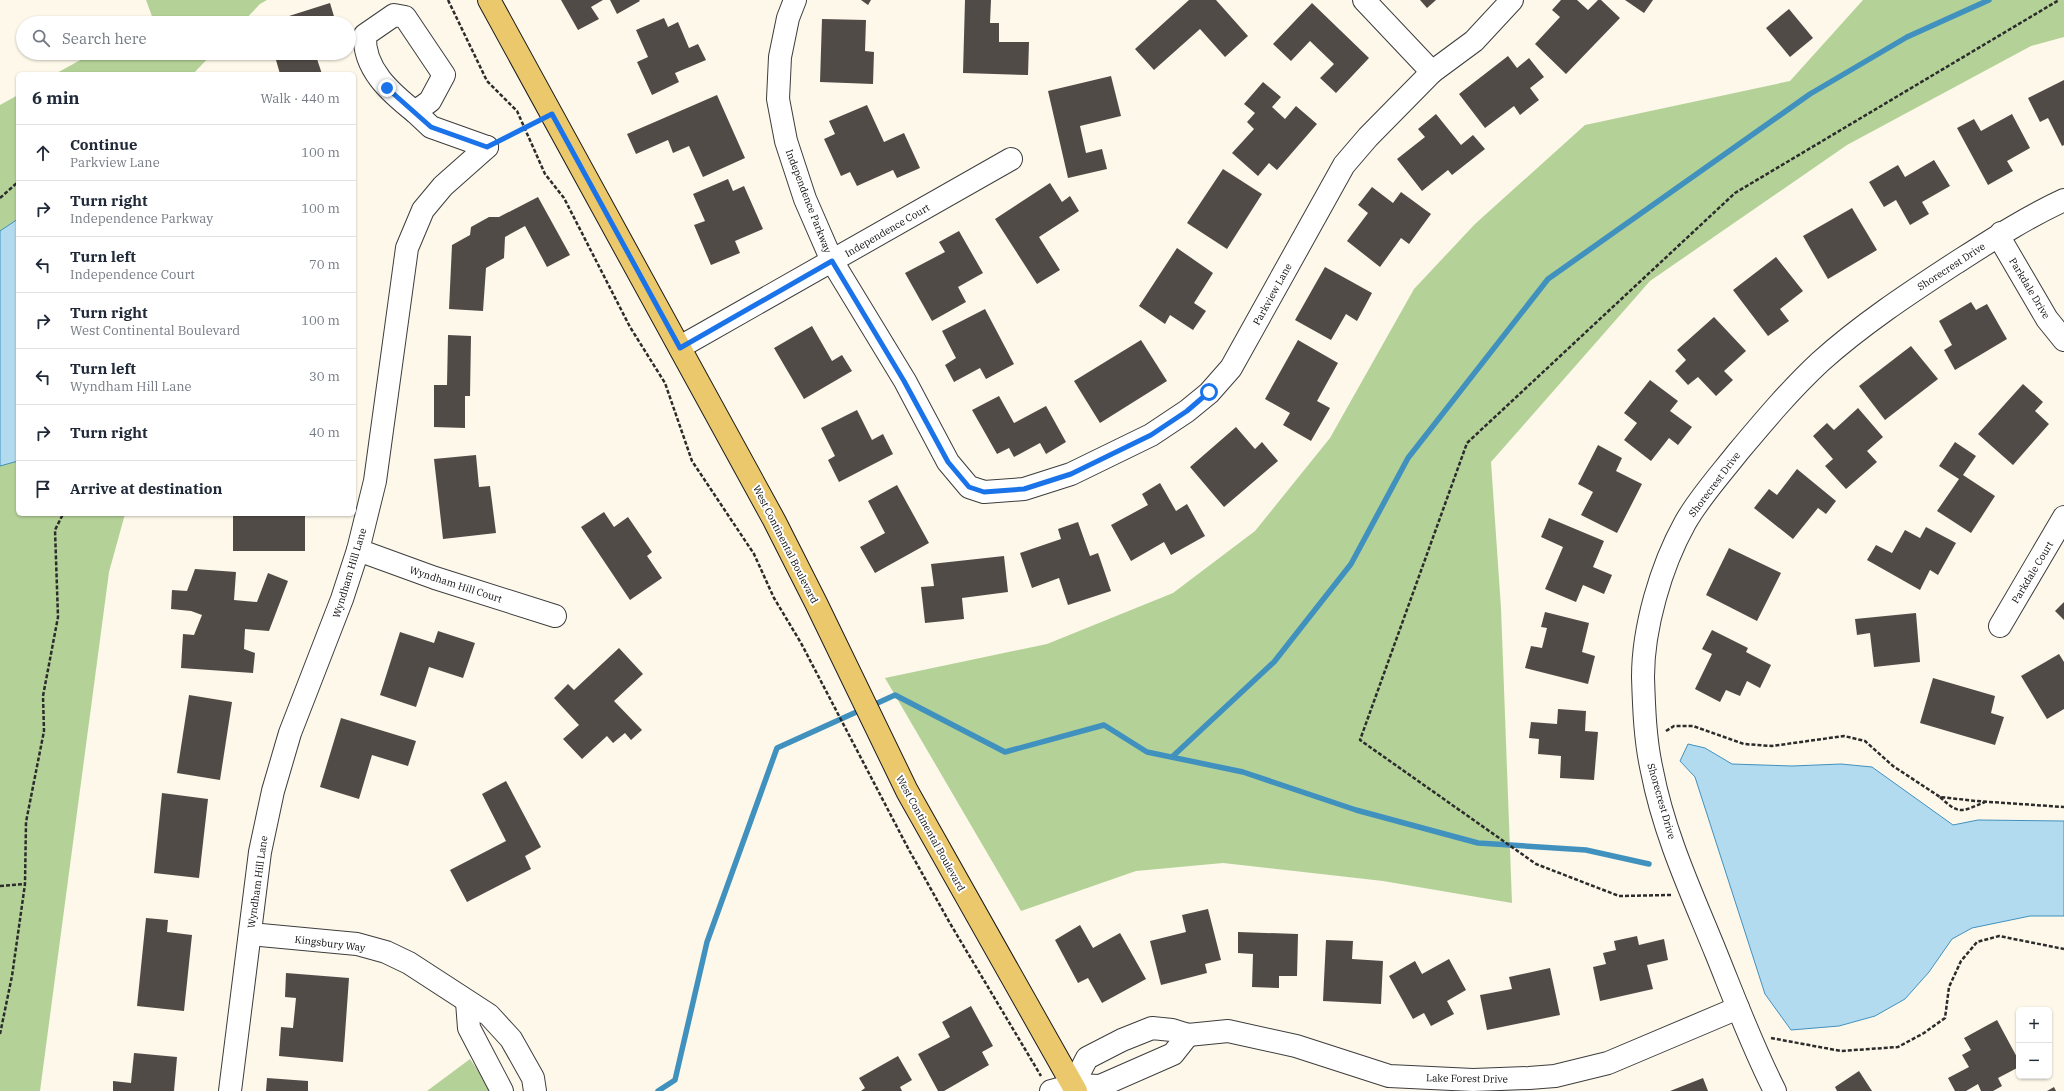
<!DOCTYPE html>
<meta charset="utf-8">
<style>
:root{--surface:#fff;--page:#f6f6f7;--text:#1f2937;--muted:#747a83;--line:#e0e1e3}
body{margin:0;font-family:"IBM Plex Serif",serif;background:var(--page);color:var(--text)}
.controls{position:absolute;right:12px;bottom:12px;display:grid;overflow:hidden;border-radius:6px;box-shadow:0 1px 3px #0004}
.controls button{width:36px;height:36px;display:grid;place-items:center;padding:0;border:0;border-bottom:1px solid var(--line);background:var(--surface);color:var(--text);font:20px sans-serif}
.stop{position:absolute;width:12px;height:12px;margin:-9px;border:3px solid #1a73e8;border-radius:50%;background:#fff}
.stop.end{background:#1a73e8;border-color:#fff;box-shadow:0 1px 4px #0008}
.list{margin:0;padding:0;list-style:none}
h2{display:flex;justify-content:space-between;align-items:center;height:52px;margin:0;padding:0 16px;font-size:17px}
h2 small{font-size:13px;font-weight:400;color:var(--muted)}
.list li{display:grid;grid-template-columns:26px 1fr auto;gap:12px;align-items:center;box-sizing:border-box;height:56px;padding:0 16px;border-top:1px solid var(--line)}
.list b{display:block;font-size:15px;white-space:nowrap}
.list p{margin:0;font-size:13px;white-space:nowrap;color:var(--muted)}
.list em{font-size:13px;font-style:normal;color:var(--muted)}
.icon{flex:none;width:22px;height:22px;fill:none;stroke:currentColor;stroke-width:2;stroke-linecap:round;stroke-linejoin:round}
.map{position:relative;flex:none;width:2064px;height:1091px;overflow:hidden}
.search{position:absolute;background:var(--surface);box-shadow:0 1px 3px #0004;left:16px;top:16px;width:340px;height:44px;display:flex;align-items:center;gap:10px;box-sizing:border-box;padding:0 14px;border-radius:22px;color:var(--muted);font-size:15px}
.panel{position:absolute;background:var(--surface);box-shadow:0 1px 3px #0004;left:16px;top:72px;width:340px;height:444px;border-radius:6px}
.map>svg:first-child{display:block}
.forest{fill:#b4d298}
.water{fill:#b3dbef;stroke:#4191bf}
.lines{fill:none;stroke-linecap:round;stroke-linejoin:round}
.stream{stroke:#4191bf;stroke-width:5.5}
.building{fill:#514b48}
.minor-casing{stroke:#3d3d3d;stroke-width:24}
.major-casing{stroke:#1b1b1b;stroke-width:24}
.path{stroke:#2c2c2c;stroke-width:2.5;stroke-dasharray:4 2;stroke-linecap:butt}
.minor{stroke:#fff;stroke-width:22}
.major{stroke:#ebc86b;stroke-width:22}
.route{stroke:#1a73e8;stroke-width:5}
.labels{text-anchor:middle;stroke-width:4;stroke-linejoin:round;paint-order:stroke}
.street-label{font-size:10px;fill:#0a0a0a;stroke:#fff}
</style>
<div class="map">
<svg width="2064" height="1091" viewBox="0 0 2064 1091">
<rect width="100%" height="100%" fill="#fdf8e9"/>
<g class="forest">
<path d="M146,0H267L260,4L242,23H146L153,19Z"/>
<path d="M1863,0H2064V37L2031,46L1847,145L1650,281L1491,462L1501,608L1512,903L1383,881L1223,863L1136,871L1021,911L885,678L1047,644L1173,593L1255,531L1330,438L1414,289L1475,224L1585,125L1790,81Z"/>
<path d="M93,53H213L193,74H55Z"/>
<path d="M18,95V514H125L109,572L40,1091H0V105Z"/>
<path d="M470,1059L492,1091H427Z"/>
</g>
<g class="water">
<path d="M18,219V461L0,466V231Z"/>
<path d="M1688,744L1705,748L1732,764L1792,766L1841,764L1872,767L1953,825L1978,820L2064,821V916H2030L1972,928L1952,939L1929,972L1905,999L1875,1016L1839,1026L1791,1030L1765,994L1695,777L1680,761Z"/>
</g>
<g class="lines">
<g class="stream">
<path d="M871,706L895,695L1005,752L1104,725L1147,752L1243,772L1356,810L1478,843L1586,850L1649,864"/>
<path d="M1172,757L1274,662L1351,564L1408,458L1548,279L1810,94L1907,37L1989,0"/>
<path d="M658,1091L675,1080L707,942L777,748L863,709"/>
</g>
</g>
<g class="building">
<path d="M561,0H603L591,7L599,19L578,30Z"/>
<path d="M610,0H639L640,1L617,14Z"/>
<path d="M861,0H871L868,5Z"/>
<path d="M965,0H991L990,23H999V42H1029L1028,75L963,73Z"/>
<path d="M1189,0H1216L1248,36L1225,57L1200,29L1154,70L1135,49Z"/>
<path d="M1420,0H1436L1427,8Z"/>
<path d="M1561,0H1577L1588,10L1598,0H1601L1620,18L1566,74L1535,44L1560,17L1552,10Z"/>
<path d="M1625,0H1653L1644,13Z"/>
<path d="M330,3L336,23H267Z"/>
<path d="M1312,3L1369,58L1336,93L1320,78L1334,64L1310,41L1291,61L1273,44Z"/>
<path d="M1789,9L1813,38L1790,57L1766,28Z"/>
<path d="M664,18L668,27L678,22L689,48L698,44L706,60L675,73L679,82L652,95L637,62L648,57L636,30Z"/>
<path d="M822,19L866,20L865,51L874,52L873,84L820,82Z"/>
<path d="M274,53H315L322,74H280Z"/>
<path d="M1508,56L1517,68L1529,58L1544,77L1530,88L1539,100L1520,115L1514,106L1485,128L1459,94Z"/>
<path d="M1111,76L1121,116L1080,126L1086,153L1102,149L1107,169L1068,178L1048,91Z"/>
<path d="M2064,80V145L2062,146L2048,118L2040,122L2028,98Z"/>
<path d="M1263,82L1281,97L1272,107L1285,119L1296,106L1317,124L1277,170L1269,163L1258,176L1232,153L1254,129L1247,122L1255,113L1244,104Z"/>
<path d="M717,95L745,158L703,177L689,146L673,153L668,140L636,154L627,134Z"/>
<path d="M867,105L884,142L904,133L920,168L897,178L893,170L857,186L850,172L841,176L824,139L835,134L829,121Z"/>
<path d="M1436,114L1461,145L1473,135L1485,149L1452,175L1448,170L1422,191L1397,159L1425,137L1418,129Z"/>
<path d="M2012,114L2030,148L2007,161L2013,171L1988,185L1957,128L1974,119L1981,131Z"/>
<path d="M1934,160L1950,186L1922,202L1929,214L1910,225L1896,200L1884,207L1869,182L1898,165L1905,177Z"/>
<path d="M1223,169L1262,194L1227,249L1187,223Z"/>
<path d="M728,179L733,191L744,186L763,229L735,241L740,253L711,265L694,225L705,221L693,194Z"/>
<path d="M1050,183L1062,202L1070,196L1079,211L1039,237L1060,270L1037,284L995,219Z"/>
<path d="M1372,187L1393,203L1401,192L1431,214L1409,244L1401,238L1380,267L1347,241L1368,213L1358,205Z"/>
<path d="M538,197L570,255L547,267L525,226L505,237L504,258L486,268L483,311L449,309L452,245L470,235L471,227L489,217H499Z"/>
<path d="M1852,208L1877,250L1828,279L1803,236Z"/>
<path d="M959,231L983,273L958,287L966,302L932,321L905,273L945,252L939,242Z"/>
<path d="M1177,248L1213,273L1194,303L1206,311L1193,330L1170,315L1165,324L1139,306Z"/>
<path d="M1776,257L1803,291L1780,309L1789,321L1768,336L1733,290Z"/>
<path d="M1325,267L1372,293L1357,321L1346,314L1331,340L1295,320Z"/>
<path d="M1971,302L1976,310L1987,304L2007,339L1955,370L1944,350L1952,345L1939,321Z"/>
<path d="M985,309L1014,364L986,379L980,368L954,382L945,365L956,358L942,331Z"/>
<path d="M1714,317L1746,351L1724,371L1733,380L1716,396L1698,377L1688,385L1675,371L1686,360L1677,350Z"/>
<path d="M812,326L832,361L842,355L852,371L804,399L774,348Z"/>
<path d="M448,335L471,336L470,396H465V428L434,427V385H447Z"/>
<path d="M1141,340L1167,381L1100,423L1074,381Z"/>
<path d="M1298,340L1338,363L1317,401L1330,408L1311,441L1283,425L1290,413L1265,399Z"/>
<path d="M1911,346L1938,379L1885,420L1859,386Z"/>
<path d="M1650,380L1678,401L1670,411L1692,427L1678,445L1669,438L1651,461L1624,440L1637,423L1624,413Z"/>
<path d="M2023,384L2043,402L2035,411L2049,424L2013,465L1978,434Z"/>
<path d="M999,396L1014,423L1046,406L1066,442L1046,454L1040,443L1014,457L1009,448L997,454L972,410Z"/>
<path d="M1858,408L1883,437L1867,451L1877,462L1846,489L1825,466L1833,459L1813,436L1827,423L1834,430Z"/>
<path d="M857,410L872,440L883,434L893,454L839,482L828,460L835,456L821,428Z"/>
<path d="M1236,427L1255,449L1262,442L1278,461L1224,507L1190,467Z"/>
<path d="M1955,442L1976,456L1963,475L1995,496L1971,533L1937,511L1959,479L1939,466Z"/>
<path d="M1598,445L1622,458L1616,471L1642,484L1617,533L1581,515L1593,492L1578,484Z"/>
<path d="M476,455L479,487L490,486L496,533L443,539L434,459Z"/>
<path d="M1797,469L1836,501L1826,514L1818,508L1793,539L1754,508L1769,489L1777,495Z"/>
<path d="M1160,483L1176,511L1187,504L1205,536L1171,555L1164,542L1131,561L1111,525L1148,505L1142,494Z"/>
<path d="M897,485L929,543L875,573L860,547L885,533L868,501Z"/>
<path d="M604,512L614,527L628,517L652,552L647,556L662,578L630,600L581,527Z"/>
<rect x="233" y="514" width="72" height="37"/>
<path d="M1549,518L1604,541L1593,567L1612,575L1604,594L1583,585L1576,602L1545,589L1563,547L1541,537Z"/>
<path d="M1078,522L1090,556L1098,553L1111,591L1068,605L1059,578L1032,588L1020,553L1061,539L1058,529Z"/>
<path d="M1926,527L1956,543L1938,575L1930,570L1920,590L1867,560L1876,545L1892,553L1905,530L1920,538Z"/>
<path d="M1729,548L1781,573L1757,621L1706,595Z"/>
<path d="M1004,556L1008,592L962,598L964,619L925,623L921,587L934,586L931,564Z"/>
<path d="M195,569L236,572L234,600L257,602L268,573L288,581L269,631L245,629L244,649L255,653L253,673L181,668L183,634L194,635L202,615L191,611L171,609L172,590L187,591Z"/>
<path d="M2064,602V620L2055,611Z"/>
<path d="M1545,612L1589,623L1582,652L1595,656L1588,684L1525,668L1531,646L1542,648L1547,628L1541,627Z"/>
<path d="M1916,613L1920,662L1874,667L1870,633L1857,635L1855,619Z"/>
<path d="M1712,630L1748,648L1746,652L1771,665L1760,688L1747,681L1740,696L1726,690L1720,702L1695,689L1712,654L1702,649Z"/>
<path d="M438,631L475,643L463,678L429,667L416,707L380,695L400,632L434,643Z"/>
<path d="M619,648L643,674L614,701L642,730L631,740L625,733L613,743L607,736L582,759L563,739L579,725L554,698L568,684L574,690Z"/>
<path d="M2059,654L2064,662V709L2047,719L2021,676Z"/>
<path d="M1933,678L1995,696L1991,713L2004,717L1995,745L1920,723Z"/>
<path d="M189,695L232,702L220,780L177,773Z"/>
<path d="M1558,709L1586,711L1585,731L1598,732L1594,780L1560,778L1561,756L1538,754L1539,739L1529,738L1531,722L1557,724Z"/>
<path d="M341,718L416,741L408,766L372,755L359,799L320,787Z"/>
<path d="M506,781L541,847L525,856L531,869L467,902L450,870L506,841L482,794Z"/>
<path d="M162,793L208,799L199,878L154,873Z"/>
<path d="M1208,909L1221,960L1205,964L1207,973L1161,985L1150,941L1186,932L1182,915Z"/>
<path d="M146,918L168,920L167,932L192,935L184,1011L137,1006Z"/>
<path d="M1080,925L1093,948L1120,933L1146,979L1102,1003L1088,978L1078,983L1055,940Z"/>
<path d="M1238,932L1298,934L1297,976H1279V988L1252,987L1253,954L1238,953Z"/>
<path d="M1637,936L1639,945L1664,939L1668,960L1647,965L1653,989L1600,1001L1593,967L1606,964L1603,953L1616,950L1614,941Z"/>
<path d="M1326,940L1353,941L1352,959L1383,961L1381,1004L1323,1001Z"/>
<path d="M1449,959L1466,990L1447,1001L1454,1014L1431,1026L1424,1013L1413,1019L1389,976L1415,961L1422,974Z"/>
<path d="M1550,968L1560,1015L1487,1030L1480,995L1512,989L1509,977Z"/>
<path d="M286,973L349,978L343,1062L279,1056L281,1027L293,1028L296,998L285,997Z"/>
<path d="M971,1006L993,1046L982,1052L989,1065L944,1091H938L918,1054L950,1037L942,1022Z"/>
<path d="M1997,1020L2019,1061V1067L1998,1078L2002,1086L1993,1091H1981L1978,1084L1966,1091H1955L1948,1078L1969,1067L1962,1055L1971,1050L1964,1038Z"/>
<path d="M134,1053L177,1057L174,1091H113V1081L131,1083Z"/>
<path d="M898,1056L912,1080L900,1087L902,1091H861L865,1088L859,1078Z"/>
<path d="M1859,1071L1872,1091H1837L1835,1087Z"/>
<path d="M267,1078L308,1081V1091H266Z"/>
<path d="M1703,1078L1708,1091H1670Z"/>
<path d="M2054,1087L2056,1091H2047Z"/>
</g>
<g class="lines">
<g class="minor-casing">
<g id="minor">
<path d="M795,0L788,18L780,57L778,99L786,141L805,199L832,261L905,381L948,462L969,487L984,492L1024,489L1071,474L1151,435L1187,411L1209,393L1231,368L1344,165L1368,137L1432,72L1474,41L1512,0"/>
<path d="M1364,0L1432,72"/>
<path d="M394,15L405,17L444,75L430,101L415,112C391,93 363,69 365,35Z"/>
<path d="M415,112L431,127L487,147"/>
<path d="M2001,233L2002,242L2047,319L2064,340"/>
<path d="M680,347L1011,159"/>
<path d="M358,550L435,578L555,616"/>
<path d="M2000,626L2064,517"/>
<path d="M250,934L357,944L386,952L409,963L489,1015L511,1039L533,1078L535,1091"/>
<path d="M467,1002L469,1028L502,1091"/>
<path d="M1073,1085L1087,1058L1122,1040L1152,1028L1172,1030L1188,1035L1228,1031L1296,1046L1389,1076L1473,1080L1529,1078L1555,1076L1608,1063L1738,1008"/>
<path d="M230,1091L260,852L273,791L290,733L342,599L358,550L375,481L407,248L423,210L443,186L487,147"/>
<path d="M1051,1091L1073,1085L1100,1086L1173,1054L1188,1035"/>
<path d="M1775,1091C1752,1046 1735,1000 1716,953C1692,894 1664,834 1652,771C1645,740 1644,708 1643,677C1643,628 1661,566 1685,523C1699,498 1720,475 1738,452C1764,421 1790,390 1820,362C1861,325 1908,294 1954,264C1990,241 2025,218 2064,200"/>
</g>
</g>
<g class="major-casing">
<path id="major" d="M489,0L774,520L816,603L907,791L1076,1091"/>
</g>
<g class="path">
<path d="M448,0L487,81L517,111L545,174L564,198L630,327L665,383L692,461L754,554L774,598L801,643L909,850L951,925L1041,1076"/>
<path d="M504,138L535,122"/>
<path d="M0,198L18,182"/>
<path d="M1666,731L1674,726H1693L1744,744L1772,746L1844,736L1865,741L1893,766L1940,797L1976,801L2064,807"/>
<path d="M1940,797C1959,815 1961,812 1985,802"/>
<path d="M0,886L25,884"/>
<path d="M1671,895L1619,896L1536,864L1360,740L1467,443L1735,193L2059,0"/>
<path d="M0,1034L12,976L25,884L26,822L44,731L43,696L58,617L55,530L63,514"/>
<path d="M1771,1038L1841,1051L1898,1047L1924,1033L1945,1018L1949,987L1961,961L1977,942L1999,936L2064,949"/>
</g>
<use href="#minor" class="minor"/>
<use href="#major" class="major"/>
</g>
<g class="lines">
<path class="route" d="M387,88L431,127L487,147L552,114L680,348L832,261L904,381L948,462L969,487L984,492L1024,489L1071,474L1151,435L1187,411L1209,392"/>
</g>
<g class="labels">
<g class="street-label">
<text transform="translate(809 201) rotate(69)" y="4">Independence Parkway</text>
<text transform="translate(887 230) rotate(-30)" y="4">Independence Court</text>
<text transform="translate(1951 266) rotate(-33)" y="4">Shorecrest Drive</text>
<text transform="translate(2030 288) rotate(59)" y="4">Parkdale Drive</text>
<text transform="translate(1272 294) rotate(-61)" y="4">Parkview Lane</text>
<text transform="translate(1714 484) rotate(-53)" y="4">Shorecrest Drive</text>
<text transform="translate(786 544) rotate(63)" y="4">West Continental Boulevard</text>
<text transform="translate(2032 572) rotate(-59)" y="4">Parkdale Court</text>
<text transform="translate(349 573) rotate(-73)" y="4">Wyndham Hill Lane</text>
<text transform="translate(456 584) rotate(18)" y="4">Wyndham Hill Court</text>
<text transform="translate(1662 801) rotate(74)" y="4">Shorecrest Drive</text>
<text transform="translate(931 833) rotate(61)" y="4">West Continental Boulevard</text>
<text transform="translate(257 882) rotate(-82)" y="4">Wyndham Hill Lane</text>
<text transform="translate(330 943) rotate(7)" y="4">Kingsbury Way</text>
<text transform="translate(1467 1078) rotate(1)" y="4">Lake Forest Drive</text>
</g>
</g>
</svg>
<div class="controls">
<button>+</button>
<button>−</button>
</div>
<div class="stop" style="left:1209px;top:392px"></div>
<div class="stop end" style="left:387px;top:88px"></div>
<div class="search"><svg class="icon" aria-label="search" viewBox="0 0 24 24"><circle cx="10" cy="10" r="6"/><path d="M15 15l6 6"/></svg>Search here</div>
<section class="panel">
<h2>6 min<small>Walk · 440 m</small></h2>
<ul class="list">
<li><svg class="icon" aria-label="ahead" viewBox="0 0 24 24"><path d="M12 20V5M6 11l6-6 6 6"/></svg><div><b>Continue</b><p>Parkview Lane</p></div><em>100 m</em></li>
<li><svg class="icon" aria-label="right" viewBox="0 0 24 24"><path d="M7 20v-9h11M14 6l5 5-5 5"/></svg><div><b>Turn right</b><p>Independence Parkway</p></div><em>100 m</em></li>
<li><svg class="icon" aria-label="left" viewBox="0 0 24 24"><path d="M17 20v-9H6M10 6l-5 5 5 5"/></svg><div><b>Turn left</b><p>Independence Court</p></div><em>70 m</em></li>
<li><svg class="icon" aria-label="right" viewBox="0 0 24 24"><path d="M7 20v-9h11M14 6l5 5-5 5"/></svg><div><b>Turn right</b><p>West Continental Boulevard</p></div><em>100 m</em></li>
<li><svg class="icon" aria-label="left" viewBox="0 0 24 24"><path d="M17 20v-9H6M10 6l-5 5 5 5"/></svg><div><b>Turn left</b><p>Wyndham Hill Lane</p></div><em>30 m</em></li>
<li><svg class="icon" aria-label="right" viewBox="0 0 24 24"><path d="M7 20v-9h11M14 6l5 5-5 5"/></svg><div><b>Turn right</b></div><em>40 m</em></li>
<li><svg class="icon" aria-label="arrive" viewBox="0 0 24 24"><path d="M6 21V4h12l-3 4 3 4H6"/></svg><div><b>Arrive at destination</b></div></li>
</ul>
</section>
</div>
